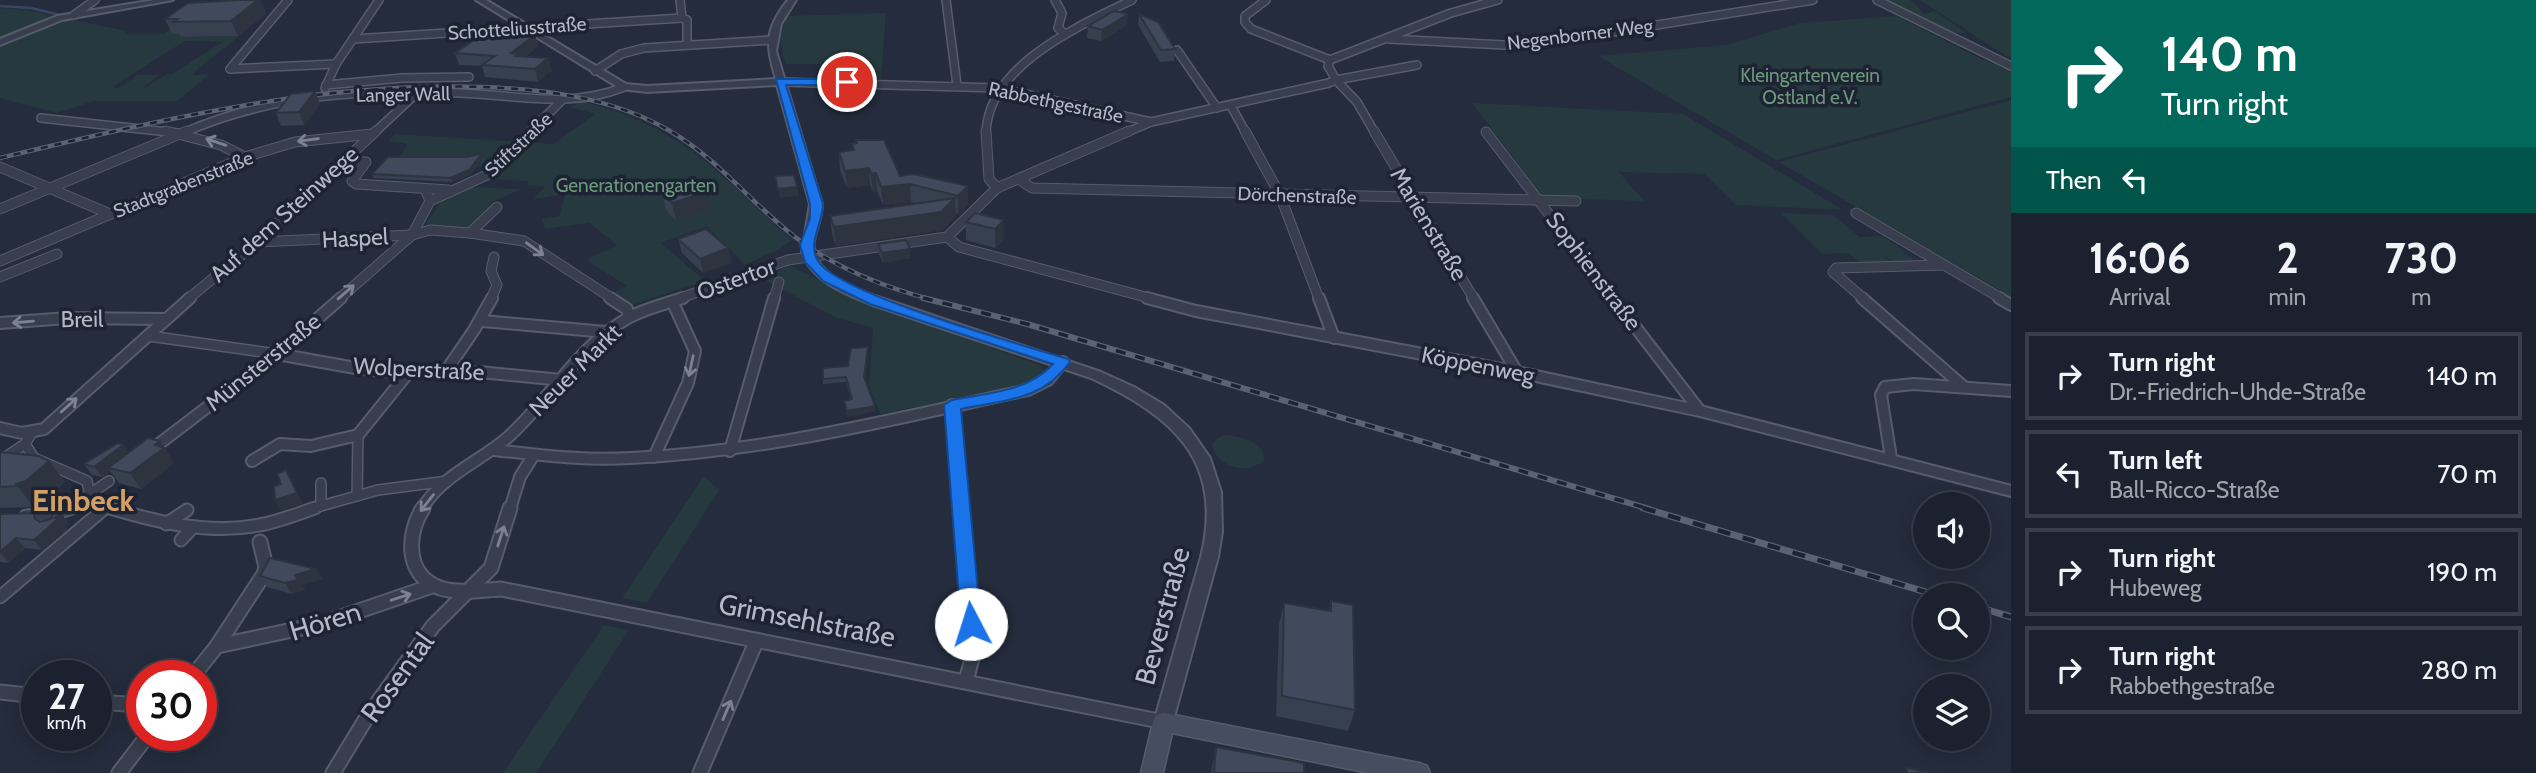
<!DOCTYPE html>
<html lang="en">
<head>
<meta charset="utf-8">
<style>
  body { margin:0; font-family:Cabin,sans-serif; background:#282e3a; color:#f1f3f6; height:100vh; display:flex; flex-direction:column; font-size:26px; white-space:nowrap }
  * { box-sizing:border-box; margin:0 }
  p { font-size:23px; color:#a0a3aa }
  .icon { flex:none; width:38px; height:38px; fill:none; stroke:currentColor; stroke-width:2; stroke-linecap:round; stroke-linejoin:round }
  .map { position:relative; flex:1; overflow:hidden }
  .side { display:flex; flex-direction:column; background:#1b212e; width:525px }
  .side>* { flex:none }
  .guide { background:#00695c; color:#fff; overflow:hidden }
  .controls { position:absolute; left:1913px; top:492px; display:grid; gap:14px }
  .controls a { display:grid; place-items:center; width:77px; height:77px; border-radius:50%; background:#1b212e; box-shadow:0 4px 18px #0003,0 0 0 2px #393e4a; font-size:35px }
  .speed { position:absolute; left:21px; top:660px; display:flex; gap:14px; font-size:35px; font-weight:700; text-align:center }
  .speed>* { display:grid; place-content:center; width:91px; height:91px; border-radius:50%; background:#1b212e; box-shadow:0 4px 18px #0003,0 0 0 2px #393e4a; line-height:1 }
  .speed small { font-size:18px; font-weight:400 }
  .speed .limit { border:10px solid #d22; background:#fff; color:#111 }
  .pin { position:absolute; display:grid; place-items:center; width:60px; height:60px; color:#fff; margin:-30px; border:4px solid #fff; border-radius:50%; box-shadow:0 2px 7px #0007 }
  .me { position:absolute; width:77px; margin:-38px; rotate:355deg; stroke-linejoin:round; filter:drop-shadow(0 0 5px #0008) }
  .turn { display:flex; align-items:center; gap:24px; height:147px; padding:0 35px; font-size:32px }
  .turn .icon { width:91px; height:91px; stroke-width:2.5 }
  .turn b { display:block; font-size:49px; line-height:60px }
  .then { display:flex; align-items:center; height:66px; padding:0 35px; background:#0003; gap:14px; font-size:26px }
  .eta { display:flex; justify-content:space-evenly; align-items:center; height:119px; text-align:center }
  .eta b { font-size:42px; font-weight:800; line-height:49px }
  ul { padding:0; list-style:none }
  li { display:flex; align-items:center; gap:21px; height:88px; margin:0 14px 10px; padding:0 21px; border:4px solid #393e4a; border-radius:0px }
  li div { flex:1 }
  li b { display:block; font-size:26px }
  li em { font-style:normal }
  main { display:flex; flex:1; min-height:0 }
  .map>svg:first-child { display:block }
</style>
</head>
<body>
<main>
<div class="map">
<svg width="2011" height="773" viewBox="0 0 2011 773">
  <rect width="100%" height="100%" fill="#242c3d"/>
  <!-- green -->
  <g fill="#26393e" fill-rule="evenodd">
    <path d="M1884 0H1910L1925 14 1934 11 1967 33H1954L1980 44 1981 49Z"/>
    <path d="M1920 0H2011V59Z"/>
    <path d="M0 8 27 10 60 17 0 40Z"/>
    <path d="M886 13 881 79 848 78 851 64H785L780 39 787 16Z"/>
    <path d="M192 15 182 37 239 36C223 51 208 58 192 75L210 74 177 101H94L56 113 0 98V43L69 19 127 31 124 34H164ZM185 41 222 42 173 74H167L145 88H142L160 75H138L118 88 112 87Z"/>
    <path d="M1897 16 1981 59 2011 71V97L1776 160 1598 56 1727 45 1799 23Z"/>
    <path d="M2011 100V297L1779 162Z"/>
    <path d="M582 101C612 109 640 119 667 135 714 162 752 205 792 240L780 249 745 265 707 226 661 243 705 281 632 305 610 295 627 286 586 260 617 245 589 223 545 229 542 219 559 216 565 194 533 199 545 187 527 185 529 181 489 179 499 169 487 170 478 166 481 162 478 160 395 161 404 151 407 144 389 141 394 134 554 144 595 114 569 107Z"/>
    <path d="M1472 103 1683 114 1843 210 1736 205 1704 174 1619 172 1644 201 1544 198Z"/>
    <path d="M472 187 522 189 492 202 482 214 484 216 467 228 432 226 426 223 442 201Z"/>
    <path d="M1781 213 1833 215 1860 237 1883 236 1918 262 1894 263 1881 253 1891 262 1860 263 1848 253 1822 254Z"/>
    <path d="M788 265 862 300 1042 366 1045 375 1024 385 880 414 869 385 873 328 837 318 766 281Z"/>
    <path d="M1224 435C1239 436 1266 441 1264 460 1247 476 1217 467 1212 445L1218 438Z"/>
    <path d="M704 476 719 490 647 603 622 598Z"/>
    <path d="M604 625 629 630 536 773H503Z"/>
  </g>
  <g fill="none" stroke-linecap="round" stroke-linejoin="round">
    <!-- stream -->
    <path stroke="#384664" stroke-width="2.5" d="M0 6 31 8 56 14"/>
    <!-- pedestrian-far1 casing -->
    <g stroke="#565c6b" stroke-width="12">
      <g id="pedestrian-far1">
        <path d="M149 336 277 354"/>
        <path d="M25 444 34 458 87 481 89 492 86 499"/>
        <path d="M0 461 25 444 31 434"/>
        <path d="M321 483V506"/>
        <path d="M357 496 358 435"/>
        <path d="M85 500 116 509"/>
        <path d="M68 509 109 481"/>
        <path d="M103 509 106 507"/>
        <path d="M310 509 378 490 448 481"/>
      </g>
    </g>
    <!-- pedestrian casing -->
    <g stroke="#565c6b" stroke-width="15">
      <g id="pedestrian">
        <path d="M110 508C157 522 209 535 259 525 278 522 297 514 315 508"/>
        <path d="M26 516 53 514 72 508"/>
        <path d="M166 524 187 510"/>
        <path d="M181 540 193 527"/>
        <path d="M0 597 105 508"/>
      </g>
    </g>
    <!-- minor-far3 casing -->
    <g stroke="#565c6b" stroke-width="10">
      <g id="minor-far3">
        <path d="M288 0 230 69 336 64"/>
        <path d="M680 0 682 18 687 20V45"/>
        <path d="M946 0 957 85"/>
        <path d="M1055 0 1062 13 1058 28 1065 34"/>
        <path d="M1266 0 1245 16V22L1251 29 1330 60"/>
        <path d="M1877 0 2011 66"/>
        <path d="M74 15 95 0"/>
        <path d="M353 39 682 18"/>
        <path d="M1389 39 1504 45 1551 42 1813 0"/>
        <path d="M1177 50 1217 108"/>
        <path d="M595 71 621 54 644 48 772 40"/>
        <path d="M1336 80 1357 102 1375 133"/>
        <path d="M1336 80 1417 65"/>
        <path d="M780 82 999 88 1151 122"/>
        <path d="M326 85 402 78 469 77"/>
        <path d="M325 88 336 64 379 0"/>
        <path d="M1231 106 1246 133"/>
        <path d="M41 118 177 133"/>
        <path d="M183 133C274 93 362 90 460 93 517 95 570 109 624 87"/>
        <path d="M374 133 418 92"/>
        <path d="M529 133 563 99"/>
        <path d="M986 133C988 65 1079 26 1132 0"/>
        <path d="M1125 133 1151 122 1329 83 1336 80 1328 66 1330 60 1451 13 1498 0"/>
      </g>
    </g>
    <!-- minor-far2 casing -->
    <g stroke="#565c6b" stroke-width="11">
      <g id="minor-far2">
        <path d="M166 131 221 145 245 157"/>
        <path d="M986 131 989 179 997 188"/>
        <path d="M1245 131 1280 195 1319 299"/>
        <path d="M1374 131 1474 299"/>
        <path d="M1486 132 1614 299"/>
        <path d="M344 161 366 162 352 181 356 184 449 190"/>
        <path d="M0 167 110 214"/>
        <path d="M1020 180 1032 188 1576 201"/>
        <path d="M997 188 1129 131"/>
        <path d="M425 189 430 201 412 235 430 230 470 233 497 207"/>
        <path d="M430 201 489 174 531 131"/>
        <path d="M0 209 187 131"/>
        <path d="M1856 213 2002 299"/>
        <path d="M470 233 524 241 613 299"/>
        <path d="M947 237 959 247 1153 299"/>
        <path d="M257 242 412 235"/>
        <path d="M0 261 245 157 295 142 372 134"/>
        <path d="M0 277 57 254"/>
        <path d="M188 299 257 242 376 131"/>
        <path d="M339 299 412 235"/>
        <path d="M491 299 497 285 491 271 494 257"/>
        <path d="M678 299 788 260 947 237 997 188"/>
        <path d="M774 299 779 282"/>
        <path d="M1864 299 1833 272 1836 268 1944 265"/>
      </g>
    </g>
    <!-- minor-far1 casing -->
    <g stroke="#565c6b" stroke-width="14">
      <g id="minor-far1">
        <path d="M610 298 627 309 629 317"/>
        <path d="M1147 298 1196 311 1517 372 1700 411 2011 491"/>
        <path d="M1319 298 1334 338"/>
        <path d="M1473 298 1517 372"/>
        <path d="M1613 298 1700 411"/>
        <path d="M1862 298 1964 387"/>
        <path d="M1999 298 2011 305"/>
        <path d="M483 321 606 332"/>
        <path d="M0 323 68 318 164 319"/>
        <path d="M277 354 361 369 408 373 480 372 562 380"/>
        <path d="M446 371 474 330 492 298"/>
        <path d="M952 405 961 509"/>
        <path d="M0 428 22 433 44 429 190 298"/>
        <path d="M151 450 277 354 341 298"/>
        <path d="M494 450C540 455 585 461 631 458 766 452 897 418 1028 390L1048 380 1063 362"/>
        <path d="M730 451 774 298"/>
        <path d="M654 457 688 383 695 351 673 303"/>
        <path d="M1891 458 1881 395 1885 387 1914 384 2011 391"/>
        <path d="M252 461 280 444 311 446 358 435 408 373"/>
        <path d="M422 509C441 476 479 462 507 438 549 401 578 346 628 318 644 309 665 304 683 298"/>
        <path d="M510 509 520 477 533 456"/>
      </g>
    </g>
    <!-- minor casing -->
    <g stroke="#565c6b" stroke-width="17">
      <g id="minor">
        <path d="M423 508C407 534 404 575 440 588 459 594 481 590 501 589L1164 722"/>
        <path d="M961 508 974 651 966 681"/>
        <path d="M217 646 321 624 432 586"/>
        <path d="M193 676 217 646 264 574 266 567 260 542"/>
        <path d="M0 692 37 696"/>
        <path d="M96 702 142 705"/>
        <path d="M119 773 148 735"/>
        <path d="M333 773 367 717 433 626 491 568 510 508"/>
        <path d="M700 773 756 642"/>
      </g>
    </g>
    <!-- tertiary casing -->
    <g stroke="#565c6b" stroke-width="4">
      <g id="tertiary">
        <path d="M154 0H173L62 20 0 45V39L57 16Z"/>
        <path d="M476 0H486L626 84 647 86 776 79C766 45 764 30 788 0H796L781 24 776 51 822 204C822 218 816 228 814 241 809 270 847 285 869 294L1101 372 1134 387 1164 405 1189 428 1210 458 1221 492 1222 532 1218 557 1171 728 1164 730 1157 728 1154 722 1201 557C1225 460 1172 416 1091 378L873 305C846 294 812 282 802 252L810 204 777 85 647 92 621 89Z"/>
      </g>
    </g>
    <!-- secondary casing -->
    <g stroke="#565c6b" stroke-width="3">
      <path id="secondary" d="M1164 713 1419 763 1427 766 1430 773H1369L1172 733 1163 773H1141L1153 722 1156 715Z"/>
    </g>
    <!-- pedestrian-far1 -->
    <use href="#pedestrian-far1" stroke="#383e4d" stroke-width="9"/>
    <!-- pedestrian -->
    <use href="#pedestrian" stroke="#383e4d" stroke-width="11"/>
    <!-- minor-far3 -->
    <use href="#minor-far3" stroke="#383e4d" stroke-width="7"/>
    <!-- minor-far2 -->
    <use href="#minor-far2" stroke="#383e4d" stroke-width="9"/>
    <!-- minor-far1 -->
    <use href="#minor-far1" stroke="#383e4d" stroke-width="10"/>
    <!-- minor -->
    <use href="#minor" stroke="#383e4d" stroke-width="13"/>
    <!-- tertiary -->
    <use href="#tertiary" fill="#383e4d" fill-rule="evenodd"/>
    <!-- secondary -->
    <use href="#secondary" fill="#464d60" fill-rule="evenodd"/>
    <!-- rail-far2 casing -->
    <g stroke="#5a6274" stroke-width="4.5">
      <path id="rail-far2" d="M0 158C159 120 317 82 481 87 545 89 614 98 670 131 718 159 752 204 795 237 835 268 881 286 929 299"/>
    </g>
    <!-- rail-far1 casing -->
    <g stroke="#5a6274" stroke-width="6">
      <path id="rail-far1" d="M923 298 1027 324 1649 509"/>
    </g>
    <!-- rail casing -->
    <g stroke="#5a6274" stroke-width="7">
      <g id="rail">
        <path d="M1643 508 1936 595"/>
        <path d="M1978 607 2011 617"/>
      </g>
    </g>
    <!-- rail-far2 -->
    <use href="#rail-far2" stroke="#1d2332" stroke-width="2.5" stroke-dasharray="7" stroke-linecap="butt"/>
    <!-- rail-far1 -->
    <use href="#rail-far1" stroke="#1d2332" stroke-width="3.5" stroke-dasharray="10" stroke-linecap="butt"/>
    <!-- rail -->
    <use href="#rail" stroke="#1d2332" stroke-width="4.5" stroke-dasharray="13" stroke-linecap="butt"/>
  </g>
  <!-- wall -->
  <g fill="#37404f">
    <path d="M241 0H260L266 14 238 36 181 37 179 34H172L165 19Z"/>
    <path d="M1139 14 1175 49 1174 61 1160 62 1138 25Z"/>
    <path d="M1127 25 1101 41 1087 38 1088 26Z"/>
    <path d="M535 35 538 46 525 57 552 70 538 82 485 77 482 66 459 65 455 53Z"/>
    <path d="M315 91 320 104 304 125 281 126 276 113Z"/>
    <path d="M856 140 900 176 968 186V204L958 214 956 213V216L942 230 836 246 832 234 830 216 918 204 911 202 883 205 877 191 873 192 870 185 847 188 840 170 839 152 853 150 852 144H856Z"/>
    <path d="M484 157 471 174 452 182 373 178 372 174Z"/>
    <path d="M662 192 711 210 676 221 666 210Z"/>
    <path d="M1004 220V239L995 248 966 240V222Z"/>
    <path d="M678 239 728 248 731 263 703 273 682 253Z"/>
    <path d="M878 244 910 249V258L883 263 879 254Z"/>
    <path d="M868 347V352L865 379 875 406V411L847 417 844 401 851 399 846 382 823 384V379L848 366Z"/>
    <path d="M160 441 174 463 141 489 119 483 110 471 102 477 92 475 84 464 123 445 128 453Z"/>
    <path d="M0 452 49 461 65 482 42 502 32 505 34 507 0 508Z"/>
    <path d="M34 513 40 521 51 519 61 513 69 524 65 526 67 529 42 550 25 548 9 563 0 562V514Z"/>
    <path d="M260 576 323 579 302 585 305 590 292 594 267 587Z"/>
    <path d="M1331 601 1355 710 1348 731 1276 716 1279 624 1284 603 1329 610Z"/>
    <path d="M1216 747 1304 773H1211Z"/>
  </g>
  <!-- shaded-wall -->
  <g fill="#2d3440">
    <path d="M258 0H260L266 14 238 36 231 21Z"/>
    <path d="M1128 14 1127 25 1101 41 1102 30Z"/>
    <path d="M535 35 538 46 522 59 511 53Z"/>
    <path d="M548 58 552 70 538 82 535 69Z"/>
    <path d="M315 91 320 104 304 125 299 112Z"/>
    <path d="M482 153 484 157 471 174 452 182 450 178Z"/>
    <path d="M869 168 870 185 847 188 845 171Z"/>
    <path d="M876 173 877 191 873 192 871 174Z"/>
    <path d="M910 184 911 202 883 205 881 187Z"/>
    <path d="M968 186V204L958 214V196Z"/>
    <path d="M797 187 799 196 780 198 778 189Z"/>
    <path d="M707 192 711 210 676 221 672 203Z"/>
    <path d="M955 198 956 216 942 230 836 246 834 227Z"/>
    <path d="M1004 220V239L995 248V229Z"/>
    <path d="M728 248 731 263 703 273 700 259Z"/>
    <path d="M910 249V258L883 263 882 253Z"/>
    <path d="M875 406V411L847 417V411Z"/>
    <path d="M160 441 174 463 141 489 130 473Z"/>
    <path d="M123 445 130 455 108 468 110 471 102 477 94 467Z"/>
    <path d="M49 461 65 482 42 502 32 505 16 484Z"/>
    <path d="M286 470 303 503 281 511 275 500Z"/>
    <path d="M61 513 69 524 65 526 67 529 42 550 34 540Z"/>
    <path d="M16 538 25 548 9 563 0 552Z"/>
    <path d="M316 569 323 579 302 585 305 590 292 594 285 583 295 575Z"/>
  </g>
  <!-- building -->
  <g fill="#404a5c" stroke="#2d3440" stroke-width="2">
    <path d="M241 0H258L231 21 173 22 178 19H165L188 3Z"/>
    <path d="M1114 11 1128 14 1102 30 1088 26Z"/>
    <path d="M1139 14 1158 22 1175 49 1161 50Z"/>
    <path d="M481 35H535L511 53 520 54 516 56 548 58 535 69 482 65 495 56 455 53Z"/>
    <path d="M315 91 299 112 276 113 291 94Z"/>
    <path d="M856 140H884L900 176 914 174 968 186 958 196 910 184 881 187 876 173 871 174 869 168 845 171 839 152 854 150 852 144 857 143Z"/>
    <path d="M482 153 469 170 450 178 372 174 388 157H468Z"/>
    <path d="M794 175 797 187 778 189 775 176Z"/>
    <path d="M697 182 707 192 672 203 662 192Z"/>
    <path d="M955 198 941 212 834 227 830 216Z"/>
    <path d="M975 213 1004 220 995 229 966 222Z"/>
    <path d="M706 229 728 248 700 259 678 239Z"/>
    <path d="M906 240 910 249 882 253 878 244Z"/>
    <path d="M868 347 864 377 875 406 847 411 844 401 852 399 846 377 823 379V368L848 366 851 348Z"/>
    <path d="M148 438 160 441 155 445 164 448 130 473 108 468Z"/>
    <path d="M118 443 123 445 94 467 84 464Z"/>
    <path d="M0 452 39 456 49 461 26 481 16 484 18 486 0 487Z"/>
    <path d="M286 470 297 493 275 500 274 486 281 484 277 474Z"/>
    <path d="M54 512 61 513 55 518H59L34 540 16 538 0 552V514L34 513 35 519 40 522 51 519Z"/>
    <path d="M270 558 316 569 295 575 298 580 285 583 260 576Z"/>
    <path d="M1331 601 1353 605 1355 710 1282 696 1284 603 1331 611Z"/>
    <path d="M1216 747 1304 763V773H1214Z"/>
    <path d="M1906 768 1930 773H1908Z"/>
  </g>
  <!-- one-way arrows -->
  <defs><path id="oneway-shaft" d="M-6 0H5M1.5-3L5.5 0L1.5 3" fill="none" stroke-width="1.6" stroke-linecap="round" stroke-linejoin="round" transform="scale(1.75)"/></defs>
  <g stroke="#7c8291">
    <use href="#oneway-shaft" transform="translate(308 140) rotate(172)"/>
    <use href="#oneway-shaft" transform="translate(216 142) rotate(-161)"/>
    <use href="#oneway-shaft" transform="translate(535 249) rotate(36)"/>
    <use href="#oneway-shaft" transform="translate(346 292) rotate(-41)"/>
    <use href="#oneway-shaft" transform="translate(23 322) rotate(175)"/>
    <use href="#oneway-shaft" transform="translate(691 366) rotate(102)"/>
    <use href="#oneway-shaft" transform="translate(69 405) rotate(-42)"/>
    <use href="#oneway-shaft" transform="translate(427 503) rotate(128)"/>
    <use href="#oneway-shaft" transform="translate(501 536) rotate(-72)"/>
    <use href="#oneway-shaft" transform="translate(401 597) rotate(-18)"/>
    <use href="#oneway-shaft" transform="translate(727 710) rotate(-67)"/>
  </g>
  <!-- route -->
  <path fill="#1a73e8" stroke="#114b97" stroke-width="2" d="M776 79H847L852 82 847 85H786L823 204C823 223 807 243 818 261 838 294 1023 345 1068 359L1070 362C1042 401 1004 400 961 409L981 624 978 629 971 632 964 629 961 624 944 405 952 400C987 393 1028 392 1053 364L870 304 823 281 805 262 800 245 810 218V204Z"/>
  <g text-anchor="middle" stroke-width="7" stroke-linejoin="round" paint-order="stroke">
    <!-- far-street labels -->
    <g font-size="19" fill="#b4b9c8" stroke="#1d2332">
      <text transform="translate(517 28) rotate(-4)" y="7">Schotteliusstraße</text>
      <text transform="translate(1580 34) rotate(-7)" y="7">Negenborner Weg</text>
      <text transform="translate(403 94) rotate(-1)" y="7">Langer Wall</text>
      <text transform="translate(1056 102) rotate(12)" y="7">Rabbethgestraße</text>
      <text transform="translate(518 144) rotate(-43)" y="7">Stiftstraße</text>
      <text transform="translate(183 184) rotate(-22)" y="7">Stadtgrabenstraße</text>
      <text transform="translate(1297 195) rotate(2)" y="7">Dörchenstraße</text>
    </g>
    <!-- far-park labels -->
    <g font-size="19" fill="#6b997a" stroke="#1d2332">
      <text x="1810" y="82">Kleingartenverein<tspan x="1810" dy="22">Ostland e.V.</tspan></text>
      <text x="636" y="192">Generationengarten</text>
    </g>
    <!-- street labels -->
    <g font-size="23" fill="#b4b9c8" stroke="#1d2332">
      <text transform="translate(284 214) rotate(-42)" y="8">Auf dem Steinwege</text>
      <text transform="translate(1429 224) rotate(59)" y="8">Marienstraße</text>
      <text transform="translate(355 238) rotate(-3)" y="8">Haspel</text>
      <text transform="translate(1594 271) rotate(53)" y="8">Sophienstraße</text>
      <text transform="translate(736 279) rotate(-20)" y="8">Ostertor</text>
      <text transform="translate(82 319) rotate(-1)" y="8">Breil</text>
      <text transform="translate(263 362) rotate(-39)" y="8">Münsterstraße</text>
      <text transform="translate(1478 365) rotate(11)" y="8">Köppenweg</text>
      <text transform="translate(419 369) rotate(3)" y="8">Wolperstraße</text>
      <text transform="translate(575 370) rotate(-45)" y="8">Neuer Markt</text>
    </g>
    <!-- near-street labels -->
    <g font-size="28" fill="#b4b9c8" stroke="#1d2332">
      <text transform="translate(1162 616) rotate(-75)" y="10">Beverstraße</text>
      <text transform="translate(807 620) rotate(11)" y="10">Grimsehlstraße</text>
      <text transform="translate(325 621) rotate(-17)" y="10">Hören</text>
      <text transform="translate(397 677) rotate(-54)" y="10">Rosental</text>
    </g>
    <!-- district labels -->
    <g font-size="30" font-weight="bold" fill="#d49f63" stroke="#1d2332">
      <text x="83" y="511">Einbeck</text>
    </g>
  </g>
</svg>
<div class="controls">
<a><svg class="icon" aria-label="sound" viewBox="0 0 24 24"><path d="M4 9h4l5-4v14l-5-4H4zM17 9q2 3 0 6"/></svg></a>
<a><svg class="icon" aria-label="search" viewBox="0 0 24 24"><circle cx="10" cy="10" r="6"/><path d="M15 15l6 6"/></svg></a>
<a><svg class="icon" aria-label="layers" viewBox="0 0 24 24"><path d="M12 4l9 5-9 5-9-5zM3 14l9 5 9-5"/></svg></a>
</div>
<div class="speed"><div>27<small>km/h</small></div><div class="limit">30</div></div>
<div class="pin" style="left:847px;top:82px;background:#d93025"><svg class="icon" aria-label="arrive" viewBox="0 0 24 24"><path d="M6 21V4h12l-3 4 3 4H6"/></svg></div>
<svg class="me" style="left:971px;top:624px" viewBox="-20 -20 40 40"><circle r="19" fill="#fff"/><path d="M0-13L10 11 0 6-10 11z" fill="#1a73e8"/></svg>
</div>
<section class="side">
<div class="guide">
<div class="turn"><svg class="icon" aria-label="right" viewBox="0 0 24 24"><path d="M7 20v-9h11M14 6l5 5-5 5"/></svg><div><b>140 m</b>Turn right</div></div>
<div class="then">Then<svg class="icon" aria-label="left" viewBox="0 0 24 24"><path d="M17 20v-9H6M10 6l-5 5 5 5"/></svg></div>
</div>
<div class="eta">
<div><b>16:06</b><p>Arrival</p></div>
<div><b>2</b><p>min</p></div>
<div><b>730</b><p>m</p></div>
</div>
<ul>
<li><svg class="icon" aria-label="right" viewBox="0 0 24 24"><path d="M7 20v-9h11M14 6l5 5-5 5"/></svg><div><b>Turn right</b><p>Dr.-Friedrich-Uhde-Straße</p></div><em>140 m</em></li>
<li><svg class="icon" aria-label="left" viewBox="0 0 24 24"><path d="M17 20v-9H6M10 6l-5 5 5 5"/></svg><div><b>Turn left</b><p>Ball-Ricco-Straße</p></div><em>70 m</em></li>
<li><svg class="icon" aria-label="right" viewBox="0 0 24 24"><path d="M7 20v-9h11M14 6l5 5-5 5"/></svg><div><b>Turn right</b><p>Hubeweg</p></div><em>190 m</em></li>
<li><svg class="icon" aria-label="right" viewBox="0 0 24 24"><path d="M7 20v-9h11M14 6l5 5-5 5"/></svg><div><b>Turn right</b><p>Rabbethgestraße</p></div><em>280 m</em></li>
</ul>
</section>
</main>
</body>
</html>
